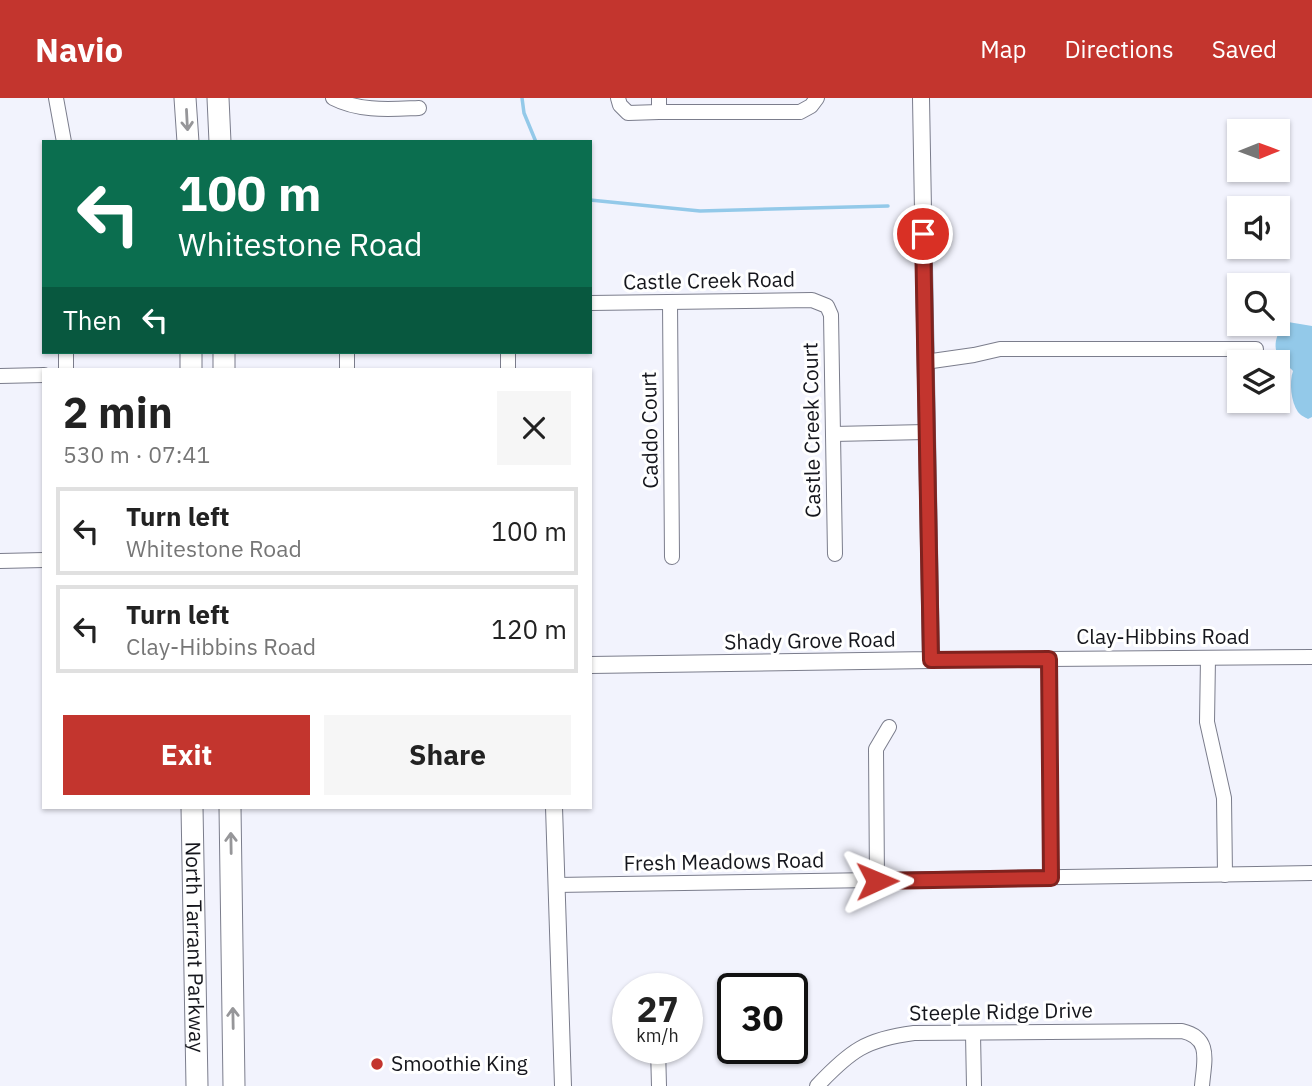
<!DOCTYPE html>
<html lang="en">
<head>
<meta charset="utf-8">
<style>
  body { margin:0; font-family:"IBM Plex Sans",sans-serif; background:#f6f6f6; color:#222; height:100vh; display:flex; flex-direction:column; font-size:26px; white-space:nowrap }
  * { box-sizing:border-box; margin:0 }
  p { font-size:23px; color:#767676 }
  .icon { flex:none; width:38px; height:38px; fill:none; stroke:currentColor; stroke-width:2; stroke-linecap:round; stroke-linejoin:round }
  .map { position:relative; flex:1; overflow:hidden }
  .side { position:absolute; left:42px; top:270px; width:550px; height:441px; display:flex; flex-direction:column; background:#fff; border-radius:0px; box-shadow:0 2px 5px #0004 }
  .side>* { flex:none }
  .guide { position:absolute; left:42px; top:42px; width:550px; height:214px; border-radius:0px; box-shadow:0 2px 5px #0004; background:#0b6e4f; color:#fff; overflow:hidden }
  .needle { width:46px; rotate:89deg }
  .controls { position:absolute; left:1227px; top:21px; display:grid; gap:14px }
  .controls a { display:grid; place-items:center; width:63px; height:63px; border-radius:0px; background:#fff; box-shadow:0 2px 5px #0004; font-size:35px }
  .speed { position:absolute; left:612px; top:875px; display:flex; gap:14px; font-size:35px; font-weight:700; text-align:center }
  .speed>* { display:grid; place-content:center; width:91px; height:91px; border-radius:50%; background:#fff; box-shadow:0 2px 5px #0004; line-height:1 }
  .speed small { font-size:18px; font-weight:400 }
  .speed .limit { border:4px solid #111; border-radius:10px; background:#fff; color:#111 }
  .pin { position:absolute; display:grid; place-items:center; width:60px; height:60px; color:#fff; margin:-30px; border:4px solid #fff; border-radius:50%; box-shadow:0 2px 7px #0007 }
  .me { position:absolute; width:77px; margin:-38px; rotate:89deg; stroke-linejoin:round; filter:drop-shadow(0 0 5px #0008) }
  .turn { display:flex; align-items:center; gap:24px; height:147px; padding:0 21px; font-size:32px }
  .turn .icon { width:91px; height:91px; stroke-width:2.5 }
  .turn b { display:block; font-size:49px; line-height:60px }
  .then { display:flex; align-items:center; height:66px; padding:0 21px; background:#0003; gap:14px; font-size:26px }
  .round { display:grid; place-items:center; flex:none; width:74px; height:74px; border-radius:0px; background:#f6f6f6 }
  .summary { display:flex; align-items:center; justify-content:space-between; height:119px; padding:0 21px }
  h1 { font-size:42px; font-weight:800; line-height:52px }
  .primary-button { display:flex; gap:14px; margin-top:auto; padding:14px 21px }
  .primary-button a { flex:1; height:80px; border-radius:0px; background:#c3352e; color:#fff; font-size:28px; font-weight:800; line-height:80px; text-align:center }
  .primary-button a+a { background:#f6f6f6; color:#222 }
  ul { padding:0; list-style:none }
  li { display:flex; align-items:center; gap:21px; height:88px; margin:0 14px 10px; padding:0 7px; border:4px solid #e0e0e0; border-radius:0px }
  li div { flex:1 }
  li b { display:block; font-size:26px }
  li em { font-style:normal }
  header { display:flex; align-items:center; gap:42px; box-sizing:border-box; height:98px; padding:0 35px; background:#c3352e; color:#fff }
  header strong { font-size:33px }
  nav { display:flex; gap:38px; margin-inline-start:auto; font-size:24px }
  .map>svg:first-child { display:block }
</style>
</head>
<body>
<header>
<strong>Navio</strong>
<nav><a>Map</a><a>Directions</a><a>Saved</a></nav>
</header>
<div class="map">
<svg width="1312" height="988" viewBox="0 0 1312 988">
  <rect width="100%" height="100%" fill="#f2f3fd"/>
  <!-- water -->
  <path fill="#93c9e9" d="M1288 224 1312 228V319L1308 321C1305 319 1301 318 1298 314 1291 304 1289 284 1293 273 1289 268 1282 266 1280 261 1271 248 1277 232 1288 224Z"/>
  <g fill="none" stroke-linecap="round" stroke-linejoin="round">
    <!-- stream -->
    <g stroke="#93c9e9" stroke-width="3.5">
      <path d="M522 0 524 15 536 44"/>
      <path d="M590 102 700 113 888 108"/>
    </g>
    <!-- minor casing -->
    <g stroke="#7b7d8c" stroke-width="16">
      <g id="minor">
        <path d="M56 0 64 44"/>
        <path d="M333 0C360 14 391 11 419 10"/>
        <path d="M618 0 620 7 628 15 659 14"/>
        <path d="M659 0V14H800L811 8 817 0"/>
        <path d="M590 205 812 202 827 208 831 217 835 456"/>
        <path d="M670 205 672 459"/>
        <path d="M66 254V271"/>
        <path d="M347 254V271"/>
        <path d="M508 254V271"/>
        <path d="M925 264 974 257 1000 251H1256"/>
        <path d="M0 278 44 277"/>
        <path d="M833 336 926 334"/>
        <path d="M0 463 44 462"/>
        <path d="M1208 560 1207 624 1224 700 1225 777"/>
        <path d="M1049 561 1051 780"/>
        <path d="M931 562 1312 559"/>
        <path d="M877 783 876 651 889 629"/>
        <path d="M556 787 1312 775"/>
        <path d="M973 936 974 988"/>
        <path d="M658 950 659 988"/>
        <path d="M817 988C850 953 866 941 914 935L1182 933C1212 940 1204 963 1202 988"/>
      </g>
    </g>
    <!-- tertiary casing -->
    <g stroke="#7b7d8c" stroke-width="18">
      <g id="tertiary">
        <path d="M590 567 931 562 921 0"/>
        <path d="M554 709 563 988"/>
      </g>
    </g>
    <!-- primary casing -->
    <g stroke="#7b7d8c" stroke-width="23">
      <g id="primary">
        <path d="M185 0 188 44"/>
        <path d="M218 0 220 44"/>
        <path d="M191 254V271"/>
        <path d="M224 254V271"/>
        <path id="s1" d="M192 709 197 988"/>
        <path d="M230 709 234 988"/>
      </g>
    </g>
    <!-- minor -->
    <use href="#minor" stroke="#fff" stroke-width="14"/>
    <!-- tertiary -->
    <use href="#tertiary" stroke="#fff" stroke-width="16"/>
    <!-- primary -->
    <use href="#primary" stroke="#fff" stroke-width="21"/>
  </g>
  <!-- one-way arrows -->
  <defs><path id="oneway-shaft" d="M-6 0H5M1.5-3L5.5 0L1.5 3" fill="none" stroke-width="1.6" stroke-linecap="round" stroke-linejoin="round" transform="scale(1.75)"/></defs>
  <g stroke="#969699">
    <use href="#oneway-shaft" transform="translate(187 22) rotate(87)"/>
    <use href="#oneway-shaft" transform="translate(231 745) rotate(-91)"/>
    <use href="#oneway-shaft" transform="translate(233 920) rotate(-91)"/>
  </g>
  <g fill="none" stroke-linecap="round" stroke-linejoin="round">
    <!-- route casing -->
    <g stroke="#7f221e" stroke-width="18">
      <path id="route" d="M877 783 1051 780 1049 561 931 562 923 136"/>
    </g>
    <!-- route -->
    <use href="#route" stroke="#c3352e" stroke-width="12"/>
  </g>
  <!-- markers -->
  <circle fill="#c3352e" stroke="#fff" stroke-width="2.5" cx="377" cy="966" r="7"/>
  <g text-anchor="middle" stroke-width="6" stroke-linejoin="round" paint-order="stroke">
    <!-- street labels -->
    <g font-size="21" fill="#15161c" stroke="#fff">
      <text transform="translate(709 183) rotate(-1)" y="7">Castle Creek Road</text>
      <text transform="translate(650 332) rotate(-91)" y="7">Caddo Court</text>
      <text transform="translate(812 332) rotate(-91)" y="7">Castle Creek Court</text>
      <text x="1163" y="546">Clay-Hibbins Road</text>
      <text transform="translate(810 543) rotate(-1)" y="7">Shady Grove Road</text>
      <text transform="translate(724 764) rotate(-1)" y="7">Fresh Meadows Road</text>
      <text dy="7" stroke="none"><textPath href="#s1" startOffset="140">North Tarrant Parkway</textPath></text>
      <text transform="translate(1001 914) rotate(-1)" y="7">Steeple Ridge Drive</text>
    </g>
    <!-- poi labels -->
    <g font-size="21" fill="#15161c" stroke="#fff" text-anchor="start">
      <text x="391" y="973">Smoothie King</text>
    </g>
  </g>
</svg>
<div class="controls">
<a><svg class="needle" viewBox="-14 -14 28 28"><path d="M0-13l5 13h-10z" fill="#e53935"/><path d="M0 13l5-13h-10z" fill="#767676"/></svg></a>
<a><svg class="icon" aria-label="sound" viewBox="0 0 24 24"><path d="M4 9h4l5-4v14l-5-4H4zM17 9q2 3 0 6"/></svg></a>
<a><svg class="icon" aria-label="search" viewBox="0 0 24 24"><circle cx="10" cy="10" r="6"/><path d="M15 15l6 6"/></svg></a>
<a><svg class="icon" aria-label="layers" viewBox="0 0 24 24"><path d="M12 4l9 5-9 5-9-5zM3 14l9 5 9-5"/></svg></a>
</div>
<div class="speed"><div>27<small>km/h</small></div><div class="limit">30</div></div>
<div class="pin" style="left:923px;top:136px;background:#d93025"><svg class="icon" aria-label="arrive" viewBox="0 0 24 24"><path d="M6 21V4h12l-3 4 3 4H6"/></svg></div>
<svg class="me" style="left:877px;top:783px" viewBox="-20 -20 40 40"><path d="M0-17L14 15 0 8-14 15z" fill="#c3352e" stroke="#fff" stroke-width="4"/></svg>
<div class="guide">
<div class="turn"><svg class="icon" aria-label="left" viewBox="0 0 24 24"><path d="M17 20v-9H6M10 6l-5 5 5 5"/></svg><div><b>100 m</b>Whitestone Road</div></div>
<div class="then">Then<svg class="icon" aria-label="left" viewBox="0 0 24 24"><path d="M17 20v-9H6M10 6l-5 5 5 5"/></svg></div>
</div>
<section class="side">
<div class="summary"><div><h1>2 min</h1><p>530 m · 07:41</p></div><a class="round"><svg class="icon" aria-label="close" viewBox="0 0 24 24"><path d="M6 6l12 12M18 6L6 18"/></svg></a></div>
<ul>
<li><svg class="icon" aria-label="left" viewBox="0 0 24 24"><path d="M17 20v-9H6M10 6l-5 5 5 5"/></svg><div><b>Turn left</b><p>Whitestone Road</p></div><em>100 m</em></li>
<li><svg class="icon" aria-label="left" viewBox="0 0 24 24"><path d="M17 20v-9H6M10 6l-5 5 5 5"/></svg><div><b>Turn left</b><p>Clay-Hibbins Road</p></div><em>120 m</em></li>
</ul>
<div class="primary-button"><a>Exit</a><a>Share</a></div>
</section>
</div>
</body>
</html>
